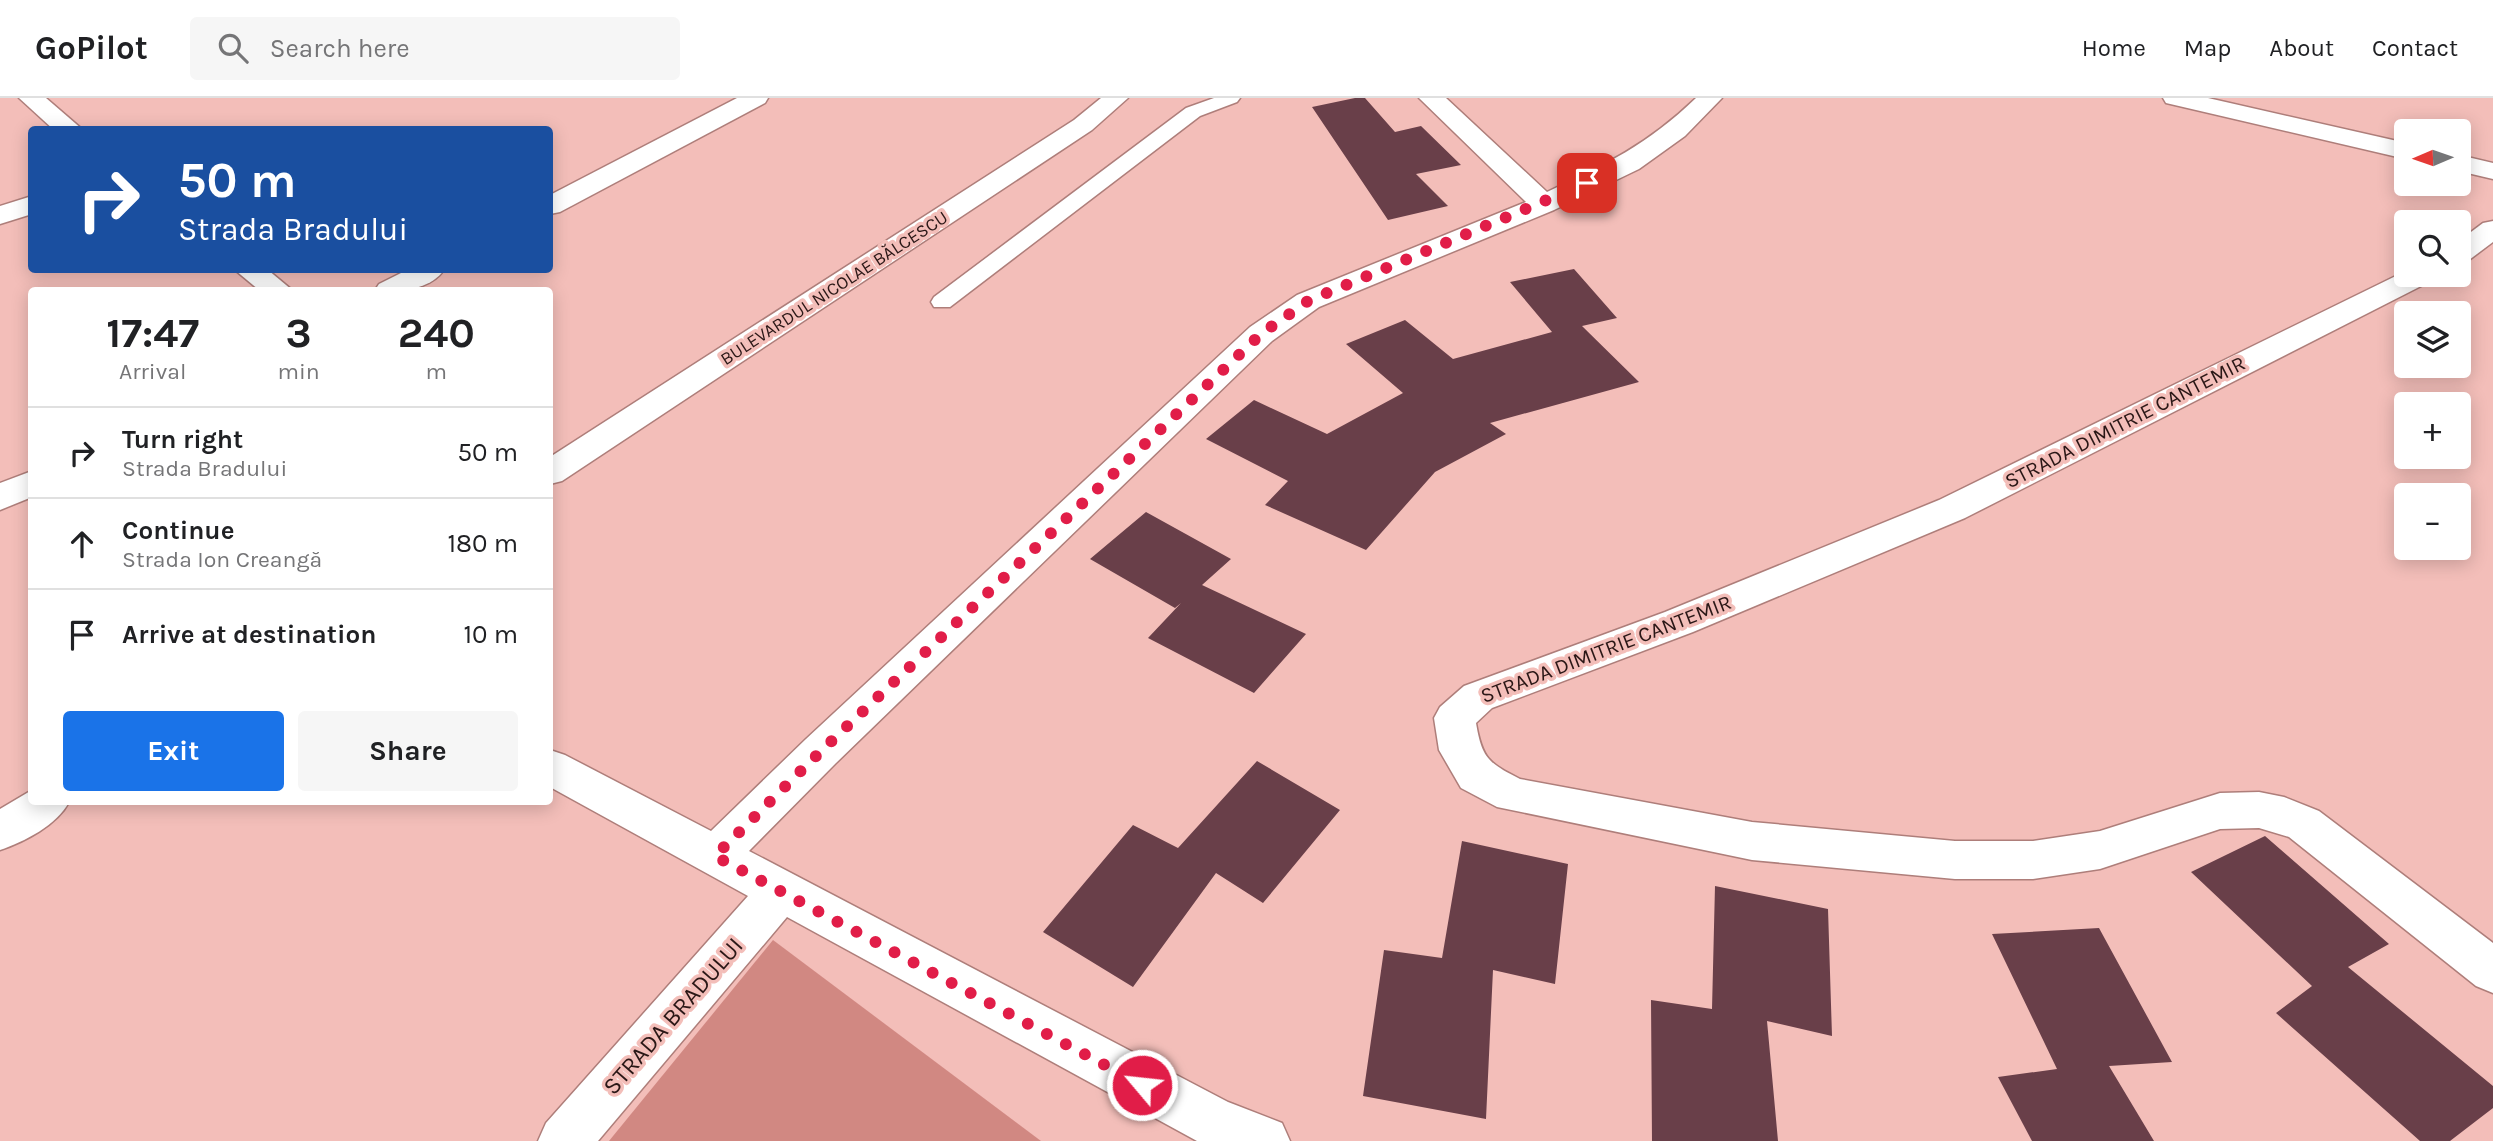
<!DOCTYPE html>
<html lang="en">
<head>
<meta charset="utf-8">
<style>
  body { margin:0; font-family:Karla,sans-serif; background:#f6f6f6; color:#202124; height:100vh; display:flex; flex-direction:column; font-size:26px; white-space:nowrap }
  * { box-sizing:border-box; margin:0 }
  p { font-size:23px; color:#757577 }
  .icon { flex:none; width:38px; height:38px; fill:none; stroke:currentColor; stroke-width:2; stroke-linecap:round; stroke-linejoin:round }
  .map { position:relative; flex:1; overflow:hidden }
  .sheet { position:absolute; left:28px; top:189px; width:525px; height:518px; display:flex; flex-direction:column; background:#fff; border-radius:7px; box-shadow:0 4px 18px #0003 }
  .sheet>* { flex:none }
  .guide { position:absolute; left:28px; top:28px; width:525px; height:147px; border-radius:7px; box-shadow:0 4px 18px #0003; background:#1a4fa0; color:#fff; overflow:hidden }
  .needle { width:46px; rotate:268deg }
  .buttons { position:absolute; left:2394px; top:21px; display:grid; gap:14px }
  .buttons a { display:grid; place-items:center; width:77px; height:77px; border-radius:7px; background:#fff; box-shadow:0 4px 18px #0003; font-size:35px }
  .pin { position:absolute; display:grid; place-items:center; width:60px; height:60px; color:#fff; margin:-30px; border-radius:14px; box-shadow:0 4px 10px #0006 }
  .me { position:absolute; width:77px; margin:-38px; rotate:298deg; stroke-linejoin:round; filter:drop-shadow(0 0 5px #0008) }
  .turn { display:flex; align-items:center; gap:24px; height:147px; padding:0 35px; font-size:32px }
  .turn .icon { width:91px; height:91px; stroke-width:2.5 }
  .turn b { display:block; font-size:49px; line-height:60px }
  .eta { display:flex; justify-content:space-evenly; align-items:center; height:119px; text-align:center }
  .eta b { font-size:42px; font-weight:700; line-height:49px }
  .primary-button { display:flex; gap:14px; margin-top:auto; padding:14px 35px }
  .primary-button a { flex:1; height:80px; border-radius:7px; background:#1a73e8; color:#fff; font-size:28px; font-weight:700; line-height:80px; text-align:center }
  .primary-button a+a { background:#f6f6f6; color:#202124 }
  ul { padding:0; list-style:none }
  li { display:flex; align-items:center; gap:21px; height:91px; padding:0 35px; border-top:2px solid #e0e0e0 }
  li div { flex:1 }
  li b { display:block; font-size:26px }
  li em { font-style:normal }
  header { display:flex; align-items:center; gap:42px; box-sizing:border-box; height:98px; padding:0 35px; background:#fff; border-bottom:2px solid #e0e0e0 }
  header strong { font-size:33px }
  nav { display:flex; gap:38px; margin-inline-start:auto; font-size:24px }
  .search { width:490px; height:63px; background:#f6f6f6; display:flex; align-items:center; gap:18px; box-sizing:border-box; padding:0 24px; border-radius:7px; color:#757577; font-size:26px }
  .map>svg:first-child { display:block }
</style>
</head>
<body>
<header>
<strong>GoPilot</strong>
<div class="search"><svg class="icon" aria-label="search" viewBox="0 0 24 24"><circle cx="10" cy="10" r="6"/><path d="M15 15l6 6"/></svg>Search here</div>
<nav><a>Home</a><a>Map</a><a>About</a><a>Contact</a></nav>
</header>
<div class="map">
<svg width="2493" height="1043" viewBox="0 0 2493 1043">
  <rect width="100%" height="100%" fill="#f3beb9"/>
  <!-- green -->
  <path fill="#d18882" d="M773 842 1041 1043H609Z"/>
  <!-- building -->
  <g fill="#693f49">
    <path d="M1355 0H1365L1395 34 1421 28 1461 67 1416 76 1448 108 1388 122 1312 9Z"/>
    <path d="M1574 171 1617 220 1582 228 1639 284 1490 325 1506 336 1435 374 1366 452 1265 407 1288 383 1206 341 1254 302 1327 336 1403 295 1346 246 1405 222 1453 261 1552 234 1510 184Z"/>
    <path d="M1146 414 1231 461 1202 487 1306 536 1254 595 1148 540 1181 505 1175 510 1090 461Z"/>
    <path d="M1257 663 1340 712 1263 805 1216 775 1133 889 1043 834 1133 727 1178 750Z"/>
    <path d="M2265 738 2389 846 2348 869 2493 988V1010L2450 1043H2420L2276 915 2312 888 2191 774Z"/>
    <path d="M1462 743 1568 766 1555 886 1493 872 1486 1021 1363 998 1384 852 1442 860Z"/>
    <path d="M1715 788 1828 811 1832 938 1767 923 1778 1043H1652L1651 902 1712 911Z"/>
    <path d="M2099 830 2172 964 2109 968 2154 1043H2032L1998 979 2057 971 1992 836Z"/>
  </g>
  <g fill="none" stroke-linecap="round" stroke-linejoin="round">
    <!-- service casing -->
    <g stroke="#ae7e7a" stroke-width="3">
      <path id="service" d="M1214 0H1240L1237 4 1200 18 950 209H934L931 204 934 199 1186 10Z"/>
    </g>
    <!-- minor casing -->
    <g stroke="#ae7e7a" stroke-width="3">
      <g id="minor">
        <path d="M19 0H46L83 32H54Z"/>
        <path d="M737 0H768L765 5 560 114 550 116V97Z"/>
        <path d="M1419 0H1446L1547 94C1607 66 1647 47 1696 0H1722L1685 38 1639 71 1554 112 1319 209 1272 243 836 665 749 753 1228 1004 1282 1025 1290 1043H1197L787 819 598 1043H538L546 1025 748 798 550 689V652L565 657 711 733 806 641 1250 229 1297 197 1526 104Z"/>
        <path d="M2163 0H2208L2406 45V61L2166 5Z"/>
        <path d="M2459 57 2493 65V81L2459 73Z"/>
        <path d="M32 98V116L0 126V108Z"/>
        <path d="M2493 123V144L2469 162 2459 165V143L2483 125Z"/>
        <path d="M235 172H268L292 192H259Z"/>
        <path d="M407 172H444C429 193 398 194 375 192L379 186Z"/>
        <path d="M2406 173V177H2436L2431 183 1965 420 1693 534 1492 610 1476 625C1482 661 1489 665 1520 681L1752 724 1955 743H2033L2100 733 2220 695 2259 694 2284 699 2319 713 2493 845V895L2476 888 2289 739 2259 730 2220 731 2100 771 2033 781H1955L1752 762 1497 709 1461 690 1439 652 1434 620 1440 609 1464 588 1665 514 1939 402Z"/>
        <path d="M32 373V399L0 412V385Z"/>
      </g>
    </g>
    <!-- tertiary casing -->
    <g stroke="#ae7e7a" stroke-width="3">
      <g id="tertiary">
        <path d="M1101 0H1128L1092 32 562 383 550 386V359L1074 22Z"/>
        <path d="M32 692V704H69C57 727 24 744 0 752V711Z"/>
      </g>
    </g>
    <!-- service -->
    <use href="#service" fill="#fff" fill-rule="evenodd"/>
    <!-- minor -->
    <use href="#minor" fill="#fff" fill-rule="evenodd"/>
    <!-- tertiary -->
    <use href="#tertiary" fill="#fff" fill-rule="evenodd"/>
  </g>
  <g fill="none" stroke-linecap="round" stroke-linejoin="round">
    <!-- route -->
    <path stroke="#e11d48" stroke-width="12" stroke-dasharray="0 21.6" d="M1142 987 715 758 821 653 1261 236 1308 203 1587 85"/>
  </g>
  <g text-anchor="middle" stroke-width="7" stroke-linejoin="round" paint-order="stroke">
    <!-- far-street labels -->
    <g font-size="18" fill="#2a1716" stroke="#f3beb9">
      <text transform="translate(834 190) rotate(-33)" y="6">BULEVARDUL NICOLAE BĂLCESCU</text>
    </g>
    <!-- street labels -->
    <g font-size="21" fill="#2a1716" stroke="#f3beb9">
      <text transform="translate(2125 324) rotate(-27)" y="7">STRADA DIMITRIE CANTEMIR</text>
      <text transform="translate(1606 551) rotate(-21)" y="7">STRADA DIMITRIE CANTEMIR</text>
    </g>
    <!-- near-street labels -->
    <g font-size="24" fill="#2a1716" stroke="#f3beb9">
      <text transform="translate(673 918) rotate(-49)" y="8">STRADA BRADULUI</text>
    </g>
  </g>
</svg>
<div class="buttons">
<a><svg class="needle" viewBox="-14 -14 28 28"><path d="M0-13l5 13h-10z" fill="#e53935"/><path d="M0 13l5-13h-10z" fill="#757577"/></svg></a>
<a><svg class="icon" aria-label="search" viewBox="0 0 24 24"><circle cx="10" cy="10" r="6"/><path d="M15 15l6 6"/></svg></a>
<a><svg class="icon" aria-label="layers" viewBox="0 0 24 24"><path d="M12 4l9 5-9 5-9-5zM3 14l9 5 9-5"/></svg></a>
<a>+</a>
<a>−</a>
</div>
<div class="pin" style="left:1587px;top:85px;background:#d93025"><svg class="icon" aria-label="arrive" viewBox="0 0 24 24"><path d="M6 21V4h12l-3 4 3 4H6"/></svg></div>
<svg class="me" style="left:1142px;top:987px" viewBox="-20 -20 40 40"><circle r="17" fill="#e11d48" stroke="#fff" stroke-width="3"/><path d="M0-11L8 9 0 5-8 9z" fill="#fff"/></svg>
<div class="guide">
<div class="turn"><svg class="icon" aria-label="right" viewBox="0 0 24 24"><path d="M7 20v-9h11M14 6l5 5-5 5"/></svg><div><b>50 m</b>Strada Bradului</div></div>
</div>
<section class="sheet">
<div class="eta">
<div><b>17:47</b><p>Arrival</p></div>
<div><b>3</b><p>min</p></div>
<div><b>240</b><p>m</p></div>
</div>
<ul>
<li><svg class="icon" aria-label="right" viewBox="0 0 24 24"><path d="M7 20v-9h11M14 6l5 5-5 5"/></svg><div><b>Turn right</b><p>Strada Bradului</p></div><em>50 m</em></li>
<li><svg class="icon" aria-label="ahead" viewBox="0 0 24 24"><path d="M12 20V5M6 11l6-6 6 6"/></svg><div><b>Continue</b><p>Strada Ion Creangă</p></div><em>180 m</em></li>
<li><svg class="icon" aria-label="arrive" viewBox="0 0 24 24"><path d="M6 21V4h12l-3 4 3 4H6"/></svg><div><b>Arrive at destination</b></div><em>10 m</em></li>
</ul>
<div class="primary-button"><a>Exit</a><a>Share</a></div>
</section>
</div>
</body>
</html>
